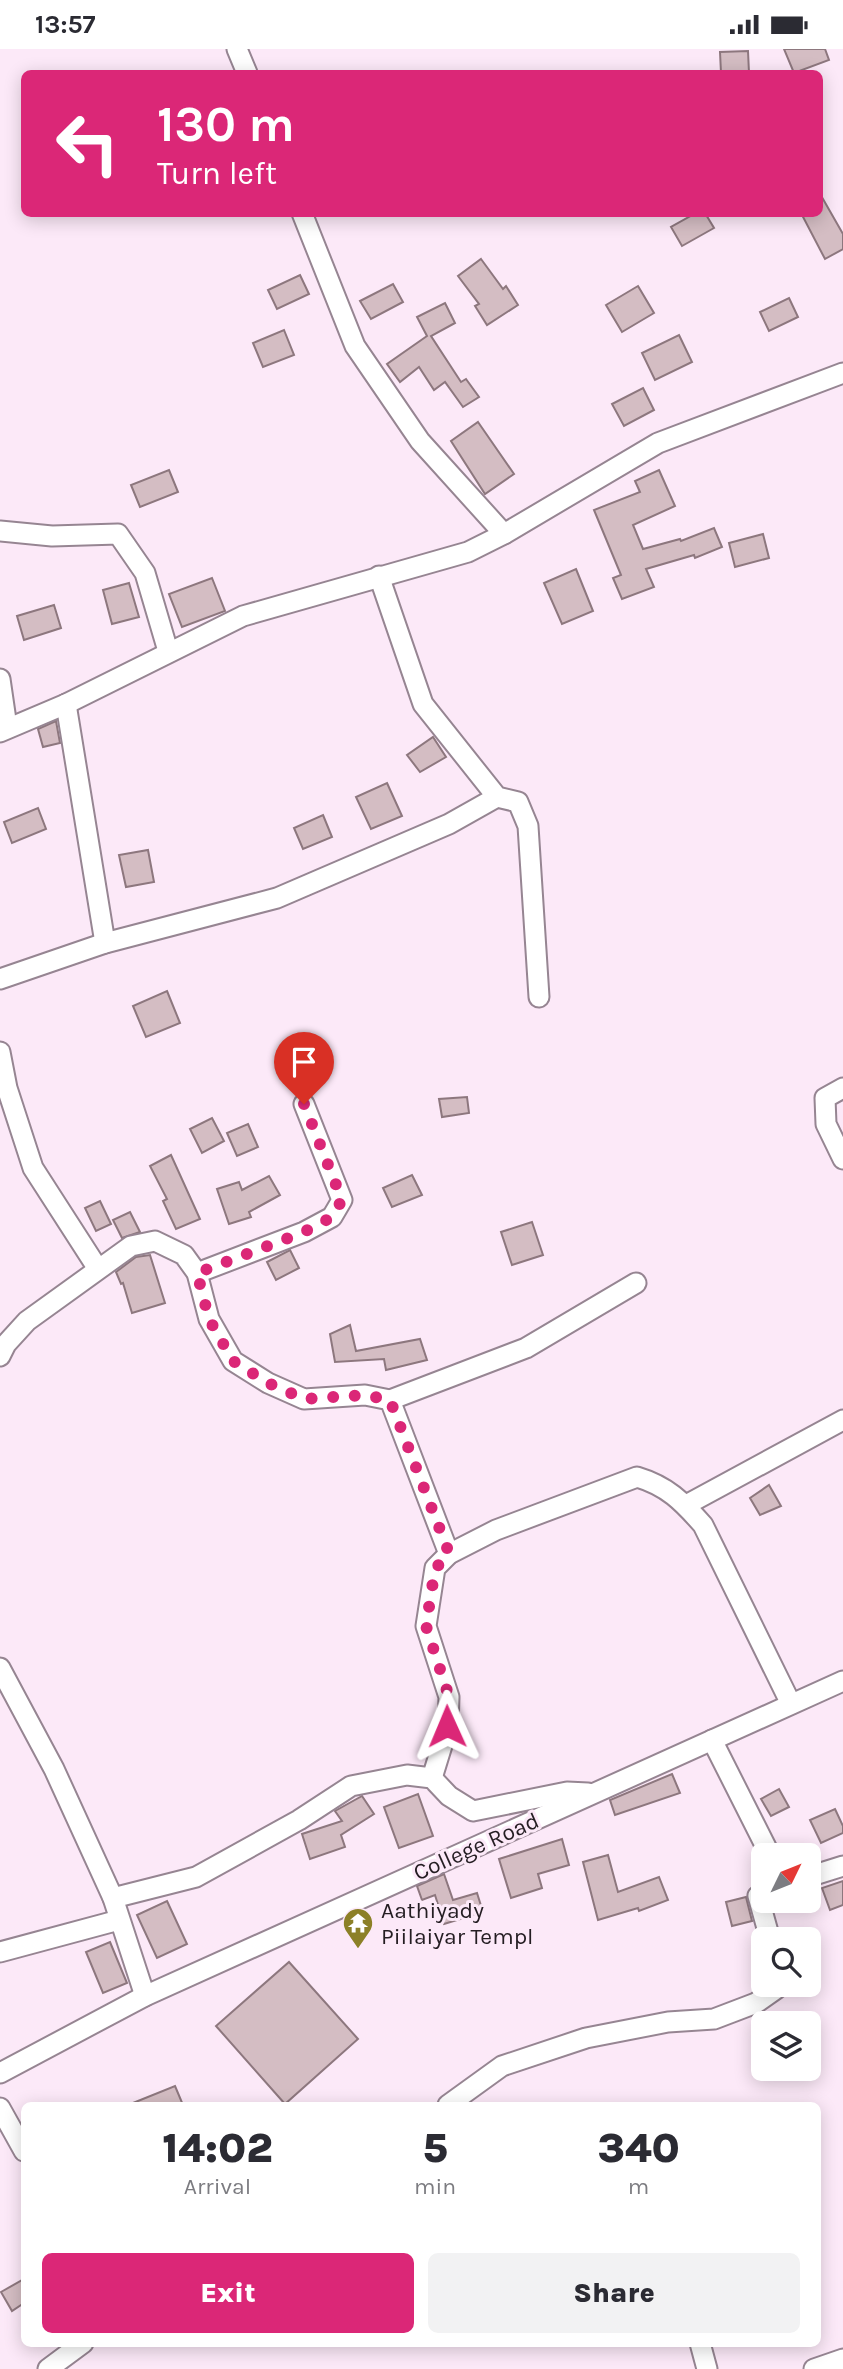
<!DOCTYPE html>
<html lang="en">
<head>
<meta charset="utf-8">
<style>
  body { margin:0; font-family:Karla,sans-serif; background:#f2f2f3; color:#2b2b33; height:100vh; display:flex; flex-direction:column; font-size:26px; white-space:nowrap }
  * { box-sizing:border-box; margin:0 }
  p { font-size:23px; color:#7c7c81 }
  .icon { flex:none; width:38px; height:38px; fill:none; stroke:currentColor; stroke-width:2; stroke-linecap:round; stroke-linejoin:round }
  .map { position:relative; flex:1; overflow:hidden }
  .drawer { position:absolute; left:21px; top:2053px; width:800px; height:245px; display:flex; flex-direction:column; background:#fff; border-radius:10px; box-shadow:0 4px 18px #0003 }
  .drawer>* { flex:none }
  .banner { position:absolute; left:21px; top:21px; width:802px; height:147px; border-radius:10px; box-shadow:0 4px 18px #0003; background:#db2777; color:#fff; overflow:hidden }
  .needle { width:46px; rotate:47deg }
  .buttons { position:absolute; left:751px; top:1794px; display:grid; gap:14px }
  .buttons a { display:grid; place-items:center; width:70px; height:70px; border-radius:10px; background:#fff; box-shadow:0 4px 18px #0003; font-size:35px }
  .pin { position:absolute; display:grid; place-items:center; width:60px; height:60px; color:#fff; margin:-72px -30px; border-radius:50% 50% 50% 0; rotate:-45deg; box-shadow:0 0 7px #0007 }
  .pin .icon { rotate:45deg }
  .me { position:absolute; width:77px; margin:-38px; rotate:359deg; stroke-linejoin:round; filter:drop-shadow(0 0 5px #0008) }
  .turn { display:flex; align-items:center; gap:24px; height:147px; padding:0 21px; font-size:32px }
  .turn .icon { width:91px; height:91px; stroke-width:2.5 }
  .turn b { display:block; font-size:49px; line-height:60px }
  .eta { display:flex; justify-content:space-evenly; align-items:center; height:119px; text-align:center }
  .eta b { font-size:42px; font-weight:800; line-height:49px }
  .cta { display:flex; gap:14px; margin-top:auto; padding:14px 21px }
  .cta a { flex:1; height:80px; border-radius:10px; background:#db2777; color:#fff; font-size:28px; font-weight:800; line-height:80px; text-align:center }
  .cta a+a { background:#f2f2f3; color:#2b2b33 }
  .status { display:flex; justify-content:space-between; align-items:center; height:49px; padding:0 35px; background:#fff; direction:ltr }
  .status svg { height:19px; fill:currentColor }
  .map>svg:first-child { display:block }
</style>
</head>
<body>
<div class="status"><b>13:57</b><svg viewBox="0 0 49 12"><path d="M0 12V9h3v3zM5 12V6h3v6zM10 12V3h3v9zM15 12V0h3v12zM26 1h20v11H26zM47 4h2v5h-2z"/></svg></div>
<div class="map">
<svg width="843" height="2320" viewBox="0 0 843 2320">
  <rect width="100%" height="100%" fill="#fce9f8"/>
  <!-- building -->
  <g fill="#d4bdc3" stroke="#8d777e" stroke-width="2">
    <path d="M784 0H825L829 11 794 24Z"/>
    <path d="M748 2 749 24H721L720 3Z"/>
    <path d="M819 143 843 185V200L825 210 801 164H819Z"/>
    <path d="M696 164H705L714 179 682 197 671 178Z"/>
    <path d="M481 210 503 240 506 237 518 256 487 276 475 257 479 255 458 227Z"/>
    <path d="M300 226 309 245 277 260 268 241Z"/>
    <path d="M393 235 403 253 371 270 360 252Z"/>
    <path d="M638 237 654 264 622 283 606 256Z"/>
    <path d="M789 249 798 268 769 282 760 263Z"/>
    <path d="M445 254 455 274 431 287 461 333 466 330 479 348 463 358 445 333 434 341 419 318 400 333 387 315 427 287 417 268Z"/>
    <path d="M284 281 294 306 263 318 253 294Z"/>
    <path d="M679 286 692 313 655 331 642 304Z"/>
    <path d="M643 339 654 361 624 377 612 355Z"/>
    <path d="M478 373 514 425 485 445 451 392Z"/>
    <path d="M169 421 178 443 140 458 131 436Z"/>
    <path d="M659 421 675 457 633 476 643 500 680 490 681 492 714 479 722 498 695 509 694 506 646 520 654 538 622 550 613 529 621 526 594 461 640 443 635 432Z"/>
    <path d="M763 485 769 509 735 518 729 494Z"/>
    <path d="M576 520 593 562 562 575 544 534Z"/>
    <path d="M212 529 225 562 182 578 169 545Z"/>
    <path d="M129 534 139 568 112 575 103 541Z"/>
    <path d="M54 556 61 579 24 591 17 567Z"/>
    <path d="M56 672 60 694 43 698 38 680Z"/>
    <path d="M433 688 446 708 420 723 407 706Z"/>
    <path d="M387 734 402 767 371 780 356 748Z"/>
    <path d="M38 759 46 780 12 794 4 773Z"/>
    <path d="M323 766 332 788 303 800 294 779Z"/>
    <path d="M148 801 154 833 126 838 119 806Z"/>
    <path d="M167 942 180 974 146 988 133 957Z"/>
    <path d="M467 1048 469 1064 442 1068 439 1050Z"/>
    <path d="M212 1069 224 1092 202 1104 190 1080Z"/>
    <path d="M248 1075 258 1098 237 1107 227 1084Z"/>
    <path d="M171 1106 200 1170 176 1180 163 1152 167 1150 150 1117Z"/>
    <path d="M412 1126 422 1146 392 1158 383 1139Z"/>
    <path d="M269 1127 280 1146 249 1163 251 1168 229 1175 217 1140 239 1133 242 1141Z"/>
    <path d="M100 1152 111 1175 96 1182 85 1159Z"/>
    <path d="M130 1163 140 1183 122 1189 113 1171Z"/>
    <path d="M532 1173 543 1206 512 1216 501 1183Z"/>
    <path d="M290 1201 299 1219 276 1231 267 1213Z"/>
    <path d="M150 1206 165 1254 132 1264 123 1234 121 1235 116 1223 136 1208Z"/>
    <path d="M350 1276 356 1302 420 1290 427 1311 386 1321 384 1310 335 1313 330 1285Z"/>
    <path d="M769 1436 781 1457 760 1466 750 1449Z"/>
    <path d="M672 1725 680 1744 615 1766 610 1751Z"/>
    <path d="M779 1740 789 1758 771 1767 761 1750Z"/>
    <path d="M418 1745 433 1787 399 1799 384 1758Z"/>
    <path d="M362 1747 374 1765 341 1786 345 1798 310 1810 302 1785 342 1772 335 1762Z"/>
    <path d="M835 1760 843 1777V1784L821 1794 810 1771Z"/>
    <path d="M562 1790 569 1816 538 1825 542 1839 511 1849 499 1810Z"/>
    <path d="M608 1806 618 1843 659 1828 668 1851 639 1862 638 1859 598 1871 583 1813Z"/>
    <path d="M444 1825 453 1851 477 1844 483 1863 444 1875 435 1846 422 1851 417 1837Z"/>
    <path d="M843 1832V1856L830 1861 822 1839Z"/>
    <path d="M746 1848 752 1872 732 1877 726 1853Z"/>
    <path d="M167 1852 187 1895 157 1909 137 1866Z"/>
    <path d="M110 1893 127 1934 103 1944 86 1903Z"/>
    <path d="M289 1913 358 1990 285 2055 216 1977Z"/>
    <path d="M175 2037 183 2056H128Z"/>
    <path d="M24 2230V2254L12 2262 1 2243Z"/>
  </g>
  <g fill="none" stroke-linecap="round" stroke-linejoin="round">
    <!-- minor casing -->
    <g stroke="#968592" stroke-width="23">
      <g id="minor">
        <path d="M237 0 247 24"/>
        <path d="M302 164 355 297 420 392 504 485"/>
        <path d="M0 482 52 487 118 485 145 524 168 602"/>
        <path d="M379 527 423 655 497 748 518 753 528 777 539 948"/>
        <path d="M0 630 7 678"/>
        <path d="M66 655 105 894"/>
        <path d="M0 683 66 655 243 567 468 503 504 485 658 394 843 324"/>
        <path d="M0 930 105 894 277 849 449 775 497 748"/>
        <path d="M0 1003 7 1039 33 1119 98 1220"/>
        <path d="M843 1039 825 1049 826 1075 843 1110"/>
        <path d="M197 1224 304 1183 332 1168 342 1151 304 1055"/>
        <path d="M0 1307 6 1295 27 1272 131 1197 155 1192 184 1206 197 1224 209 1270 233 1312 268 1334 304 1350 365 1346 390 1351 449 1505"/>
        <path d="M390 1351 526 1299 636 1234"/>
        <path d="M686 1456 843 1371"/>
        <path d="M0 1619 54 1720 113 1849 145 1947"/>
        <path d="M712 1691 770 1806"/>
        <path d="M432 1729 448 1677 449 1648 426 1577 435 1519 449 1505 496 1481 637 1428C667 1437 682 1452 703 1476L791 1655"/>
        <path d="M808 1828 843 1817"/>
        <path d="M763 1843 758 1847 770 1890"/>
        <path d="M113 1849 196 1828 299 1771 351 1737 407 1726 432 1729 449 1747 473 1762 567 1743 588 1744"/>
        <path d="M0 1903 119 1871"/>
        <path d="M0 2024 145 1947 843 1632"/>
        <path d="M448 2056 502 2017 586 1989 668 1973 714 1970 756 1954 776 1940 778 1936"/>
        <path d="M0 2059 24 2102"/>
        <path d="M700 2294 707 2320"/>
        <path d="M48 2320 83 2294"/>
        <path d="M814 2320 843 2310"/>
      </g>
    </g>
    <!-- minor -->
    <use href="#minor" stroke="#fff" stroke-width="19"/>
  </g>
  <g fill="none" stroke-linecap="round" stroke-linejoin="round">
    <!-- route -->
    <path stroke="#db2777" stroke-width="12" stroke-dasharray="0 21.6" d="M304 1055 342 1151 332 1168 304 1183 197 1224 209 1270 233 1312 268 1334 304 1350 365 1346 390 1351 449 1504 435 1520 426 1577 449 1648 447 1677"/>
  </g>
  <!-- icons -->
  <defs>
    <g id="temple-pin" transform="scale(1.575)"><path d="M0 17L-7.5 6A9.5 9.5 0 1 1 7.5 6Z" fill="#8c8027" stroke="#fce9f8"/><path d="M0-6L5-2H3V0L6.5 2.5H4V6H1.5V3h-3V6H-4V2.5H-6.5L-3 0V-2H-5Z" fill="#fff"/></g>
  </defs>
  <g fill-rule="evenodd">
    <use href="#temple-pin" x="358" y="1874"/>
  </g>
  <g text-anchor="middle" stroke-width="6" stroke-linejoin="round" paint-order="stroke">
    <!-- street labels -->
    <g font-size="23" fill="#241d22" stroke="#fce9f8">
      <text transform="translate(476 1797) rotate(-24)" y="8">College Road</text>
    </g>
    <!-- poi labels -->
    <g font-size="23" fill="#241d22" stroke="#fce9f8" text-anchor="start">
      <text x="381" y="1869">Aathiyady<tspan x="381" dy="26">Piilaiyar Templ</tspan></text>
    </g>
  </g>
</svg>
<div class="buttons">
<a><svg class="needle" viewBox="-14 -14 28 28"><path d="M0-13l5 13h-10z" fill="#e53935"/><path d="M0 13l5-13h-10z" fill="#7c7c81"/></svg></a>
<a><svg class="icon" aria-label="search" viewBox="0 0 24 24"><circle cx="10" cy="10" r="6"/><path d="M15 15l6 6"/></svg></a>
<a><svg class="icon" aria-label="layers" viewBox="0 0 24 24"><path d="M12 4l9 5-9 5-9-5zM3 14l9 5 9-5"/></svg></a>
</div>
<div class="pin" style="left:304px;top:1055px;background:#d93025"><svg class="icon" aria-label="arrive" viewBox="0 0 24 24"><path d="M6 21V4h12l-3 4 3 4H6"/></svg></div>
<svg class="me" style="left:447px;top:1677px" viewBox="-20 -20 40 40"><path d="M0-17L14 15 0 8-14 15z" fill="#db2777" stroke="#fff" stroke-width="4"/></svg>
<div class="banner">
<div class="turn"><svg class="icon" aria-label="left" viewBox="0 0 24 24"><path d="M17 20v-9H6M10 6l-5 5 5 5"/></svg><div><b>130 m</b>Turn left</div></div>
</div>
<section class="drawer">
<div class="eta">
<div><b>14:02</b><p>Arrival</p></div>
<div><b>5</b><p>min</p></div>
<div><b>340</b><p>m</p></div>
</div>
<div class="cta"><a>Exit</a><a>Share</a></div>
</section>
</div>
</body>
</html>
